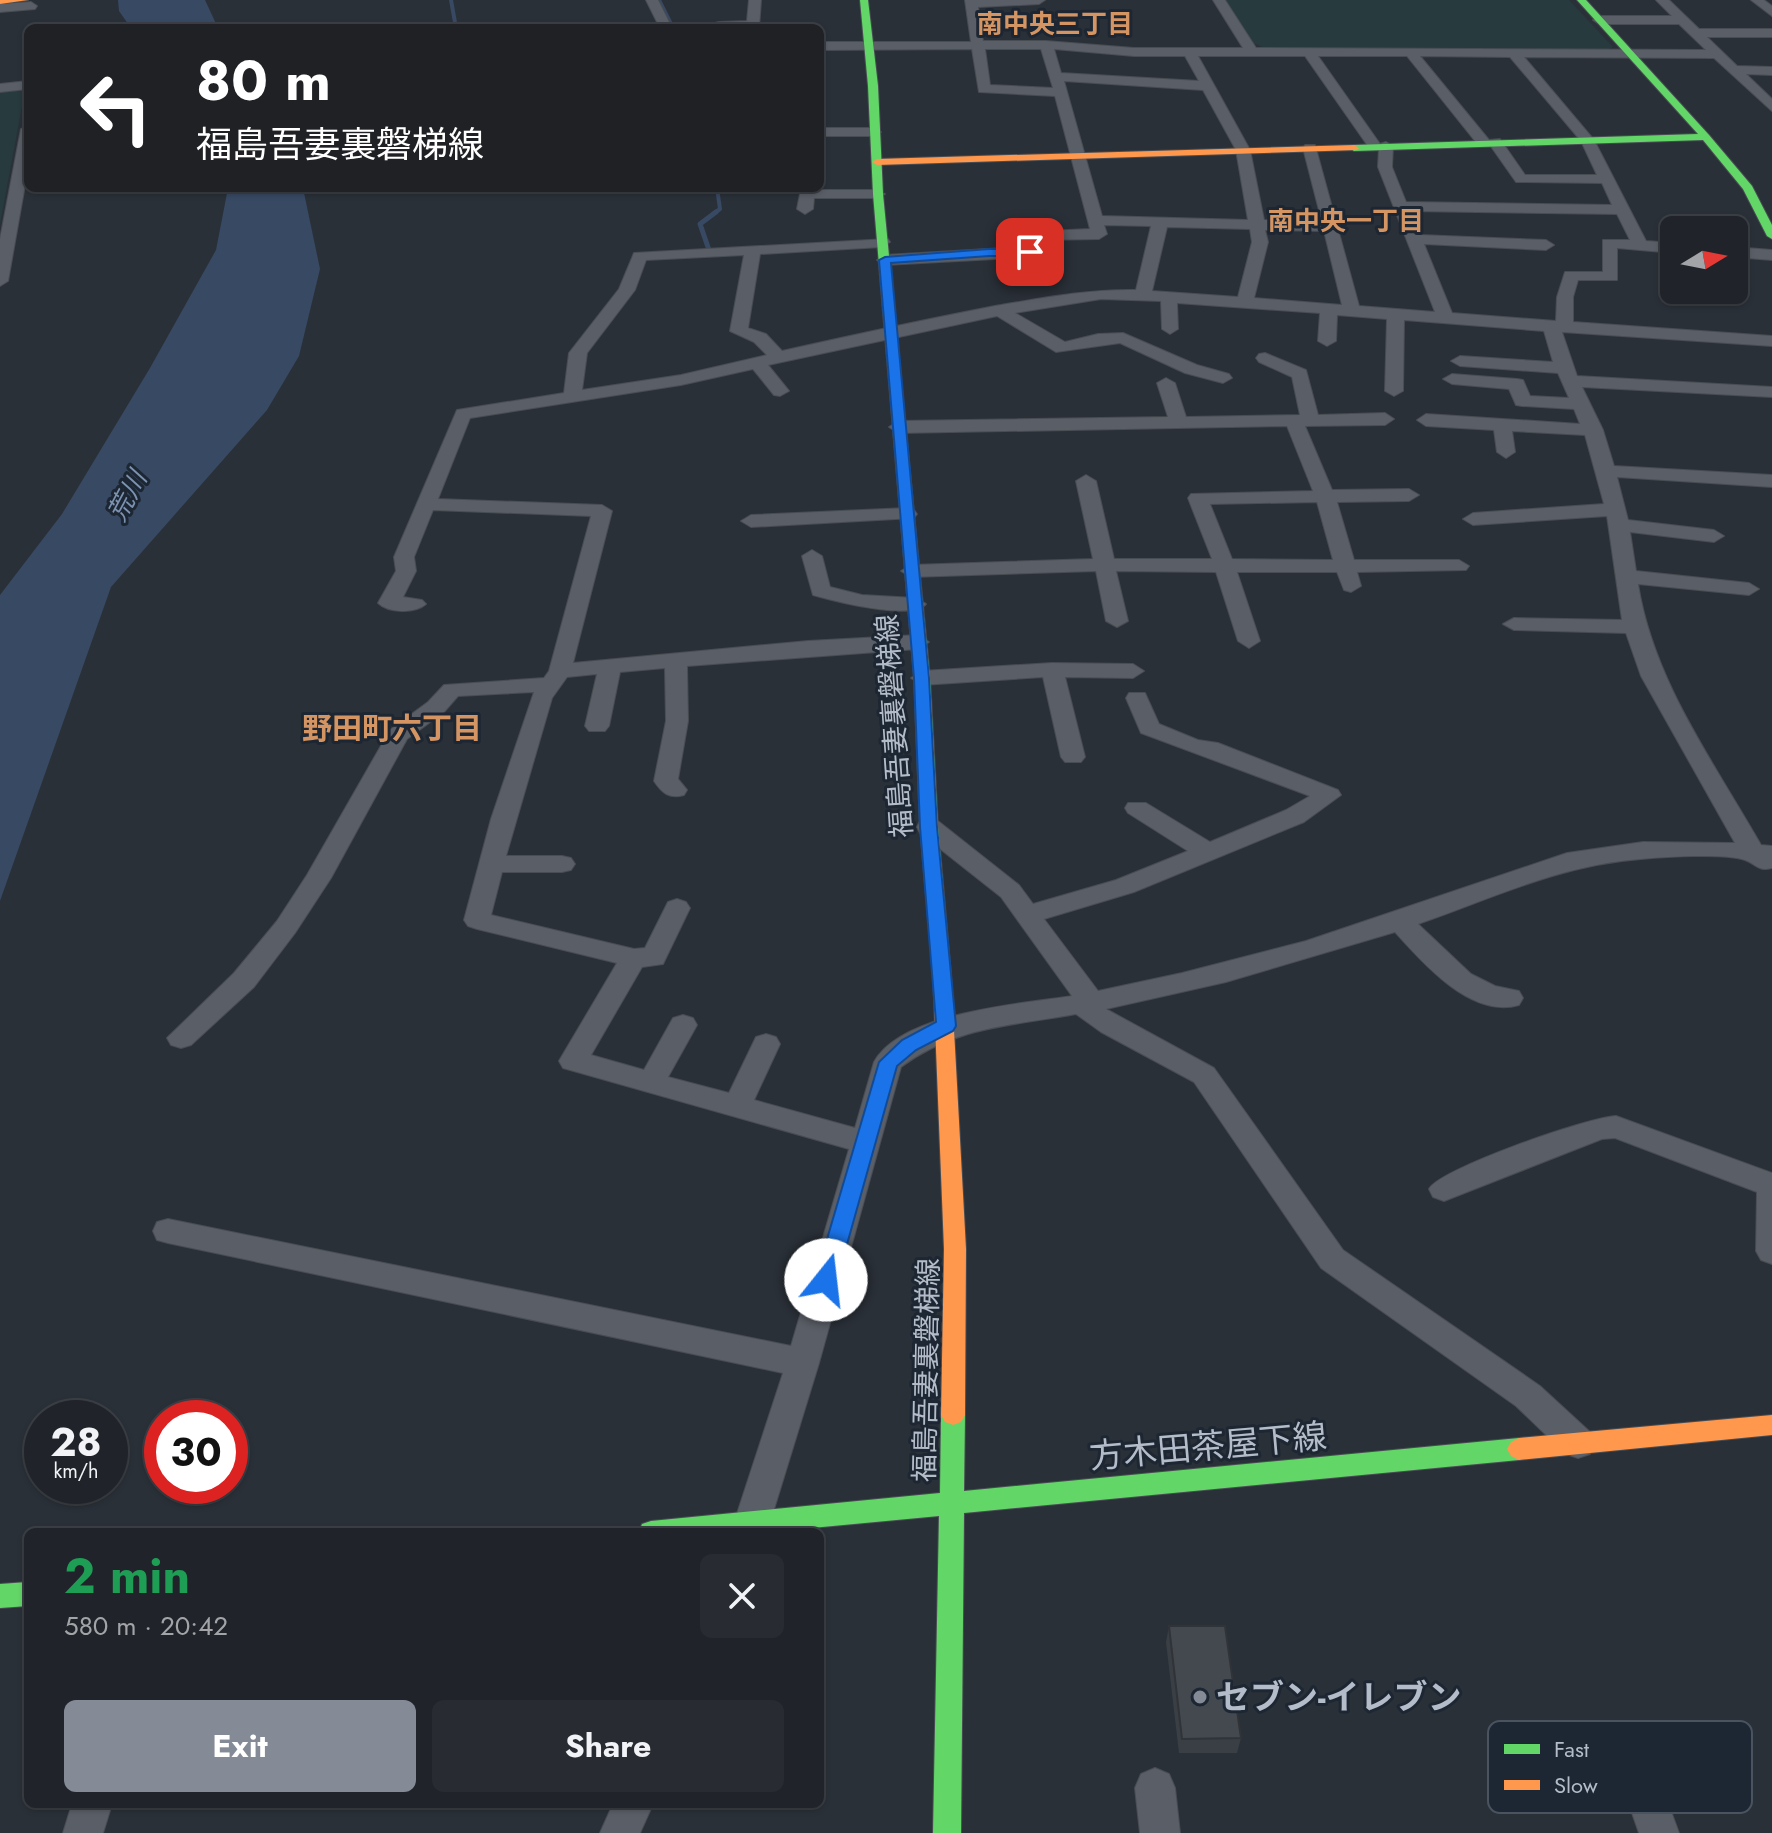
<!DOCTYPE html>
<html lang="en">
<head>
<meta charset="utf-8">
<style>
  body { margin:0; font-family:Jost,"Noto Sans JP",sans-serif; background:#282c32; color:#f1f3f6; height:100vh; display:flex; flex-direction:column; font-size:30px; white-space:nowrap }
  * { box-sizing:border-box; margin:0 }
  p { font-size:26px; color:#a2a4a8 }
  .icon { flex:none; width:44px; height:44px; fill:none; stroke:currentColor; stroke-width:2; stroke-linecap:round; stroke-linejoin:round }
  .map { position:relative; flex:1; overflow:hidden }
  .drawer { position:absolute; left:24px; top:1528px; width:800px; height:280px; display:flex; flex-direction:column; background:#20242a; border-radius:12px; box-shadow:0 2px 6px #0004,0 0 0 2px #3d4147 }
  .drawer>* { flex:none }
  .banner { position:absolute; left:24px; top:24px; width:800px; height:168px; border-radius:12px; box-shadow:0 2px 6px #0004,0 0 0 2px #3d4147; background:#202124; color:#fff; overflow:hidden }
  .needle { width:52px; rotate:80deg }
  .tools { position:absolute; left:1660px; top:216px; display:grid; gap:16px }
  .tools a { display:grid; place-items:center; width:88px; height:88px; border-radius:12px; background:#20242a; box-shadow:0 2px 6px #0004,0 0 0 2px #3d4147; font-size:40px }
  .speed { position:absolute; left:24px; top:1400px; display:flex; gap:16px; font-size:40px; font-weight:700; text-align:center }
  .speed>* { display:grid; place-content:center; width:104px; height:104px; border-radius:50%; background:#20242a; box-shadow:0 2px 6px #0004,0 0 0 2px #3d4147; line-height:1 }
  .speed small { font-size:20px; font-weight:400 }
  .speed .limit { border:12px solid #d22; background:#fff; color:#111 }
  .pin { position:absolute; display:grid; place-items:center; width:68px; height:68px; color:#fff; margin:-34px; border-radius:16px; box-shadow:0 4px 12px #0006 }
  .me { position:absolute; width:88px; margin:-44px; rotate:16deg; stroke-linejoin:round; filter:drop-shadow(0 0 6px #0008) }
  .turn { display:flex; align-items:center; gap:28px; height:168px; padding:0 40px; font-size:36px }
  .turn .icon { width:104px; height:104px; stroke-width:2.5 }
  .turn b { display:block; font-size:56px; line-height:68px }
  .round { display:grid; place-items:center; flex:none; width:84px; height:84px; border-radius:12px; background:#282c32 }
  .headline { display:flex; align-items:center; justify-content:space-between; height:136px; padding:0 40px }
  h1 { font-size:48px; font-weight:700; line-height:60px; color:#1e9e55 }
  .primary-button { display:flex; gap:16px; margin-top:auto; padding:16px 40px }
  .primary-button a { flex:1; height:92px; border-radius:12px; background:#848b96; color:#fff; font-size:32px; font-weight:700; line-height:92px; text-align:center }
  .primary-button a+a { background:#282c32; color:#f1f3f6 }
  .map>svg:first-child { display:block }
</style>
</head>
<body>
<div class="map">
<svg width="1772" height="1833" viewBox="0 0 1772 1833">
  <rect width="100%" height="100%" fill="#2a3038"/>
  <!-- green -->
  <g fill="#273a3e">
    <path d="M1226 0H1569L1613 47 1607 50H1270L1253 43Z"/>
    <path d="M25 90 0 224V92Z"/>
  </g>
  <!-- water -->
  <g fill="#384963">
    <path d="M118 0H205L218 28H131L119 11Z"/>
    <path d="M228 188H303L320 269 299 356 267 410 111 587 0 901V595L62 514 150 368 216 250Z"/>
  </g>
  <g fill="none" stroke-linecap="round" stroke-linejoin="round">
    <!-- stream-far1 -->
    <g stroke="#384963" stroke-width="4">
      <path d="M451 0 456 28"/>
      <path d="M659 0 673 28"/>
      <path d="M713 214 720 209 717 188"/>
    </g>
    <!-- stream -->
    <path stroke="#384963" stroke-width="5" d="M709 250 700 224 716 212"/>
    <!-- street casing -->
    <g stroke="#484c53" stroke-width="2">
      <g id="street">
        <path d="M646 0H658L672 28H660Z"/>
        <path d="M749 0H761L759 28H714L715 23 719 22 747 21Z"/>
        <path d="M965 0H1045L1039 4 978 7 983 41H1046L1134 48H1243L1213 0H1225L1256 48 1706 50 1679 24H1599L1593 20 1599 16H1672L1656 0H1669L1699 29H1772V37H1707L1737 66 1772 67V75L1746 74 1772 99V111L1714 58 1524 57 1594 140 1646 241 1674 243V253L1617 248V280H1578L1573 297V322L1772 336V346L1562 332 1577 376 1772 387V397L1582 387 1603 430 1614 466 1772 475V487L1617 477 1628 520 1714 530 1724 536 1714 542 1630 532 1636 571 1749 583 1759 589 1749 595 1638 584C1653 680 1713 761 1761 845L1772 846V868C1758 872 1756 864 1745 860 1724 853 1664 857 1641 859 1560 865 1493 898 1418 924L1471 974 1495 986 1519 991 1523 998 1519 1005C1471 1019 1423 963 1395 932L1226 982 1106 1009 1214 1068 1343 1250 1540 1386 1590 1432 1595 1443 1590 1454 1578 1458 1566 1454 1516 1406 1321 1268 1194 1082 1101 1032 1076 1014C1011 1026 956 1026 901 1067L819 1363 767 1532H731L783 1373 168 1243 157 1240 153 1231 157 1222 168 1219 791 1346 849 1149 563 1068 559 1061 617 963 477 929 468 926 464 920 491 819 534 692 458 696 444 712 407 739 331 878 295 933 254 987 191 1045 181 1048 171 1045 167 1038 234 973 277 921 307 875 390 730 428 702 444 685 544 678 549 671 591 516 433 510 414 557 416 571 403 597 422 600 426 604C415 614 388 613 378 603L396 571 394 557 457 410 564 393 569 353 619 289 634 253 888 239 890 242 882 247 760 254 748 328 766 334 782 351C853 335 923 320 995 306 1042 298 1088 289 1136 290L1151 226 1104 225 1107 234 1099 239 1038 240V252L1030 257 885 265 877 260 885 255 1022 247 1025 232 1090 229 1055 96 979 92 972 49 820 50V42H971ZM985 49H1041L1053 88 990 85ZM1054 49 1134 56H1185L1199 81 1061 73ZM1198 56H1305L1370 149H1379L1378 167 1435 312 1359 306 1315 145H1305L1303 148 1322 222 1264 220 1250 150ZM1318 56H1407L1479 146 1490 145 1516 182 1602 183 1612 205 1406 202 1392 167 1393 146 1386 142 1380 144ZM1420 56 1510 57 1581 141 1597 175H1525L1500 139 1489 140ZM1064 81 1203 90 1236 150 1248 220 1102 216ZM1410 211 1617 214 1630 240H1603V272H1565L1557 297 1556 321 1452 313 1424 244 1546 250 1554 245 1546 240 1420 235ZM1167 227 1250 229 1252 242 1238 297 1152 291ZM1265 230 1324 231 1342 305 1254 298 1268 242ZM744 255 730 331 754 342 767 355 681 375 582 390 587 353 635 290 646 260ZM1101 299 1161 301 1162 329 1170 334 1178 329 1177 303 1320 313 1318 341 1327 346 1336 341 1337 315 1387 319 1385 391 1394 396 1403 391 1404 320 1544 331 1553 362 1460 356 1451 361 1460 366 1558 373 1569 398 1530 396 1523 380 1517 379 1452 374 1443 379 1452 384 1509 389 1516 405 1522 406 1574 409 1580 424 1426 414 1417 420 1426 426 1494 430 1497 452 1506 458 1515 452 1512 431 1585 435 1604 504 1473 513 1463 519 1473 525 1607 516 1622 620 1514 618 1503 624 1514 630 1626 633 1641 676 1735 843 1643 842 1567 853 1306 941 1182 973 1098 991 1044 919 1134 892 1304 822 1341 795 1338 790 1218 743 1198 740 1159 724 1145 693H1129L1126 698 1141 733 1310 796 1286 810 1210 842 1146 803H1128L1125 808 1128 813 1188 851 1116 880 1033 904 1019 885 938 821H920L917 827 920 833 1001 897 1072 996C1021 1004 902 1012 874 1062L855 1128 754 1100 780 1044 776 1037 766 1034 756 1037 729 1093 668 1077 697 1025 693 1018 683 1015 673 1018 644 1070 591 1055 642 967 663 964 690 908 686 902 677 899 668 902 645 948 634 949 491 915 502 872H562L571 870 575 864 571 858 562 856H506L552 698 567 677 597 674 585 726 589 731H605L609 726 620 672 665 668 666 721 654 781C662 793 669 799 684 795L687 790 678 779 688 721 687 666 918 649 929 642 918 635 808 641 573 663 612 511 602 505 438 499 470 418 681 385 753 369 774 395 780 396 789 391 768 365 997 316 1056 352 1120 343 1185 373 1223 383 1232 378 1229 374 1197 365 1123 333 1098 334 1065 342 1015 313Z"/>
        <path d="M1751 0H1764L1772 6V16Z"/>
        <path d="M31 2 37 6 35 9 0 12V4Z"/>
        <path d="M28 81V89L0 92V84Z"/>
        <path d="M28 125V168L8 281 0 286V239L21 129Z"/>
        <path d="M820 128H874L881 132 874 136H820Z"/>
        <path d="M807 190H878L885 194 878 198H814L813 209 805 214 797 209 800 194Z"/>
        <path d="M1734 247 1772 250V260L1734 257Z"/>
        <path d="M1265 353 1306 370 1318 415 1385 413 1394 419 1385 425 1305 426 1332 490 1409 489 1419 495 1409 501 1337 502 1354 560H1459L1469 566 1466 570 1357 572 1361 586 1351 592 1344 590 1337 572H1237L1260 641 1249 648 1238 641 1216 572 1116 571 1128 621 1117 627 1106 621 1096 571 911 577 901 571 911 565 1093 559 1076 481 1086 475 1096 481 1114 559H1212L1188 498 1191 494 1313 491 1287 426 898 433 889 427 898 421 1168 417 1157 383 1166 378 1175 383 1186 417 1300 415 1292 377 1259 362 1256 358 1259 354ZM1317 502 1333 560 1232 559 1210 504Z"/>
        <path d="M907 508 914 510 917 514 914 518 751 527 741 521 751 515Z"/>
        <path d="M812 550 822 556 830 587 862 595 915 598 926 604C911 621 834 601 813 595L802 556Z"/>
        <path d="M1052 663 1133 664 1144 671 1133 678 1065 677 1085 757 1081 762H1065L1061 757 1043 677 922 685 911 678 922 671Z"/>
        <path d="M1616 1116 1772 1173V1264L1761 1260 1756 1251 1757 1192 1615 1138 1602 1139 1444 1201 1433 1197 1429 1189C1439 1169 1589 1117 1616 1116Z"/>
        <path d="M1627 1725 1641 1730 1679 1833H1639L1608 1744 1613 1730Z"/>
        <path d="M1155 1768 1169 1774 1175 1788 1180 1833H1140L1135 1788 1141 1774Z"/>
        <path d="M72 1804H112L103 1833H63Z"/>
        <path d="M613 1804H653L640 1833H600Z"/>
      </g>
    </g>
    <!-- fast casing -->
    <g stroke="#484c53" stroke-width="2">
      <g id="fast">
        <path d="M860 0H868L878 86 883 194 930 678 938 827 951 975 942 982 933 975 920 827 914 678 873 194 868 86Z"/>
        <path d="M1577 0H1586L1709 135 1752 186 1772 225V239L1767 236 1743 189 1703 140 1354 151 1349 148 1354 145 1698 134Z"/>
        <path d="M953 1405 961 1408 965 1415 964 1491 1519 1438 1527 1442 1531 1449 1527 1456 1519 1460 964 1513 961 1833H933L939 1516 769 1532H639L642 1524 651 1521 940 1493 941 1415 945 1408Z"/>
        <path d="M28 1582V1606L0 1608V1584Z"/>
      </g>
    </g>
    <!-- slow casing -->
    <g stroke="#484c53" stroke-width="2">
      <g id="slow">
        <path d="M0 0H28L0 4Z"/>
        <path d="M1354 145 1359 148 1357 150 877 165 872 162 877 159Z"/>
        <path d="M942 968 951 975 966 1249 965 1415 961 1422 953 1425 945 1422 941 1415 944 1249 933 975Z"/>
        <path d="M1772 1415V1435L1519 1460 1511 1456 1507 1449 1511 1442 1519 1438Z"/>
      </g>
    </g>
    <!-- street -->
    <use href="#street" fill="#5a5e66" fill-rule="evenodd"/>
    <!-- fast -->
    <use href="#fast" fill="#63d668" fill-rule="evenodd"/>
    <!-- slow -->
    <use href="#slow" fill="#ff974d" fill-rule="evenodd"/>
  </g>
  <!-- wall -->
  <path fill="#3a3f45" d="M1169 1626 1241 1738 1237 1753H1179L1166 1642Z"/>
  <!-- building -->
  <path fill="#444950" stroke="#303338" stroke-width="2" d="M1169 1626H1225L1241 1738 1182 1739Z"/>
  <!-- route -->
  <path fill="#1a73e8" stroke="#114b97" stroke-width="2" d="M989 249H1030L1035 252 1030 256H989L891 263 929 678 937 827 956 1026 953 1031 916 1050 897 1066 837 1280 834 1287 826 1290 819 1287 815 1280 879 1062 902 1040 936 1022 920 827 914 678 879 260 885 257Z"/>
  <!-- markers -->
  <circle fill="#848b96" stroke="#1d2633" stroke-width="3" cx="1200" cy="1697" r="8"/>
  <g text-anchor="middle" stroke-width="6" stroke-linejoin="round" paint-order="stroke">
    <!-- far-neighbourhood labels -->
    <g font-size="26" font-weight="bold" fill="#d59563" stroke="#1d2633">
      <text x="1055" y="33">南中央三丁目</text>
      <text x="1346" y="230">南中央一丁目</text>
    </g>
    <!-- far-water labels -->
    <g font-size="26" font-style="italic" fill="#7c92b1" stroke="#1d2633">
      <text transform="translate(127 496) rotate(-62)" y="9">荒川</text>
    </g>
    <!-- street labels -->
    <g font-size="28" fill="#b4bcc9" stroke="#1d2633">
      <text transform="translate(894 726) rotate(-94)" y="10">福島吾妻裏磐梯線</text>
      <text transform="translate(926 1370) rotate(-89)" y="10">福島吾妻裏磐梯線</text>
    </g>
    <!-- neighbourhood labels -->
    <g font-size="30" font-weight="bold" fill="#d59563" stroke="#1d2633">
      <text x="392" y="739">野田町六丁目</text>
    </g>
    <!-- near-street labels -->
    <g font-size="34" fill="#b4bcc9" stroke="#1d2633">
      <text transform="translate(1208 1446) rotate(-5)" y="12">方木田茶屋下線</text>
    </g>
    <!-- near-poi labels -->
    <g font-size="34" font-weight="bold" fill="#b4bcc9" stroke="#1d2633" text-anchor="start">
      <text x="1216" y="1709">セブン-イレブン</text>
    </g>
  </g>
  <!-- legend -->
  <rect x="1488" y="1721" width="264" height="92" rx="12" fill="#1d2633" stroke="#4a5360" stroke-width="2"/>
  <rect x="1504" y="1744" width="36" height="10" fill="#63d668"/>
  <rect x="1504" y="1780" width="36" height="10" fill="#ff974d"/>
  <g font-size="22" fill="#b4bcc9">
    <text x="1554" y="1757">Fast</text>
    <text x="1554" y="1793">Slow</text>
  </g>
</svg>
<div class="tools">
<a><svg class="needle" viewBox="-14 -14 28 28"><path d="M0-13l5 13h-10z" fill="#e53935"/><path d="M0 13l5-13h-10z" fill="#a2a4a8"/></svg></a>
</div>
<div class="speed"><div>28<small>km/h</small></div><div class="limit">30</div></div>
<div class="pin" style="left:1030px;top:252px;background:#d93025"><svg class="icon" aria-label="arrive" viewBox="0 0 24 24"><path d="M6 21V4h12l-3 4 3 4H6"/></svg></div>
<svg class="me" style="left:826px;top:1280px" viewBox="-20 -20 40 40"><circle r="19" fill="#fff"/><path d="M0-13L10 11 0 6-10 11z" fill="#1a73e8"/></svg>
<div class="banner">
<div class="turn"><svg class="icon" aria-label="left" viewBox="0 0 24 24"><path d="M17 20v-9H6M10 6l-5 5 5 5"/></svg><div><b>80 m</b>福島吾妻裏磐梯線</div></div>
</div>
<section class="drawer">
<div class="headline"><div><h1>2 min</h1><p>580 m · 20:42</p></div><a class="round"><svg class="icon" aria-label="close" viewBox="0 0 24 24"><path d="M6 6l12 12M18 6L6 18"/></svg></a></div>
<div class="primary-button"><a>Exit</a><a>Share</a></div>
</section>
</div>
</body>
</html>
